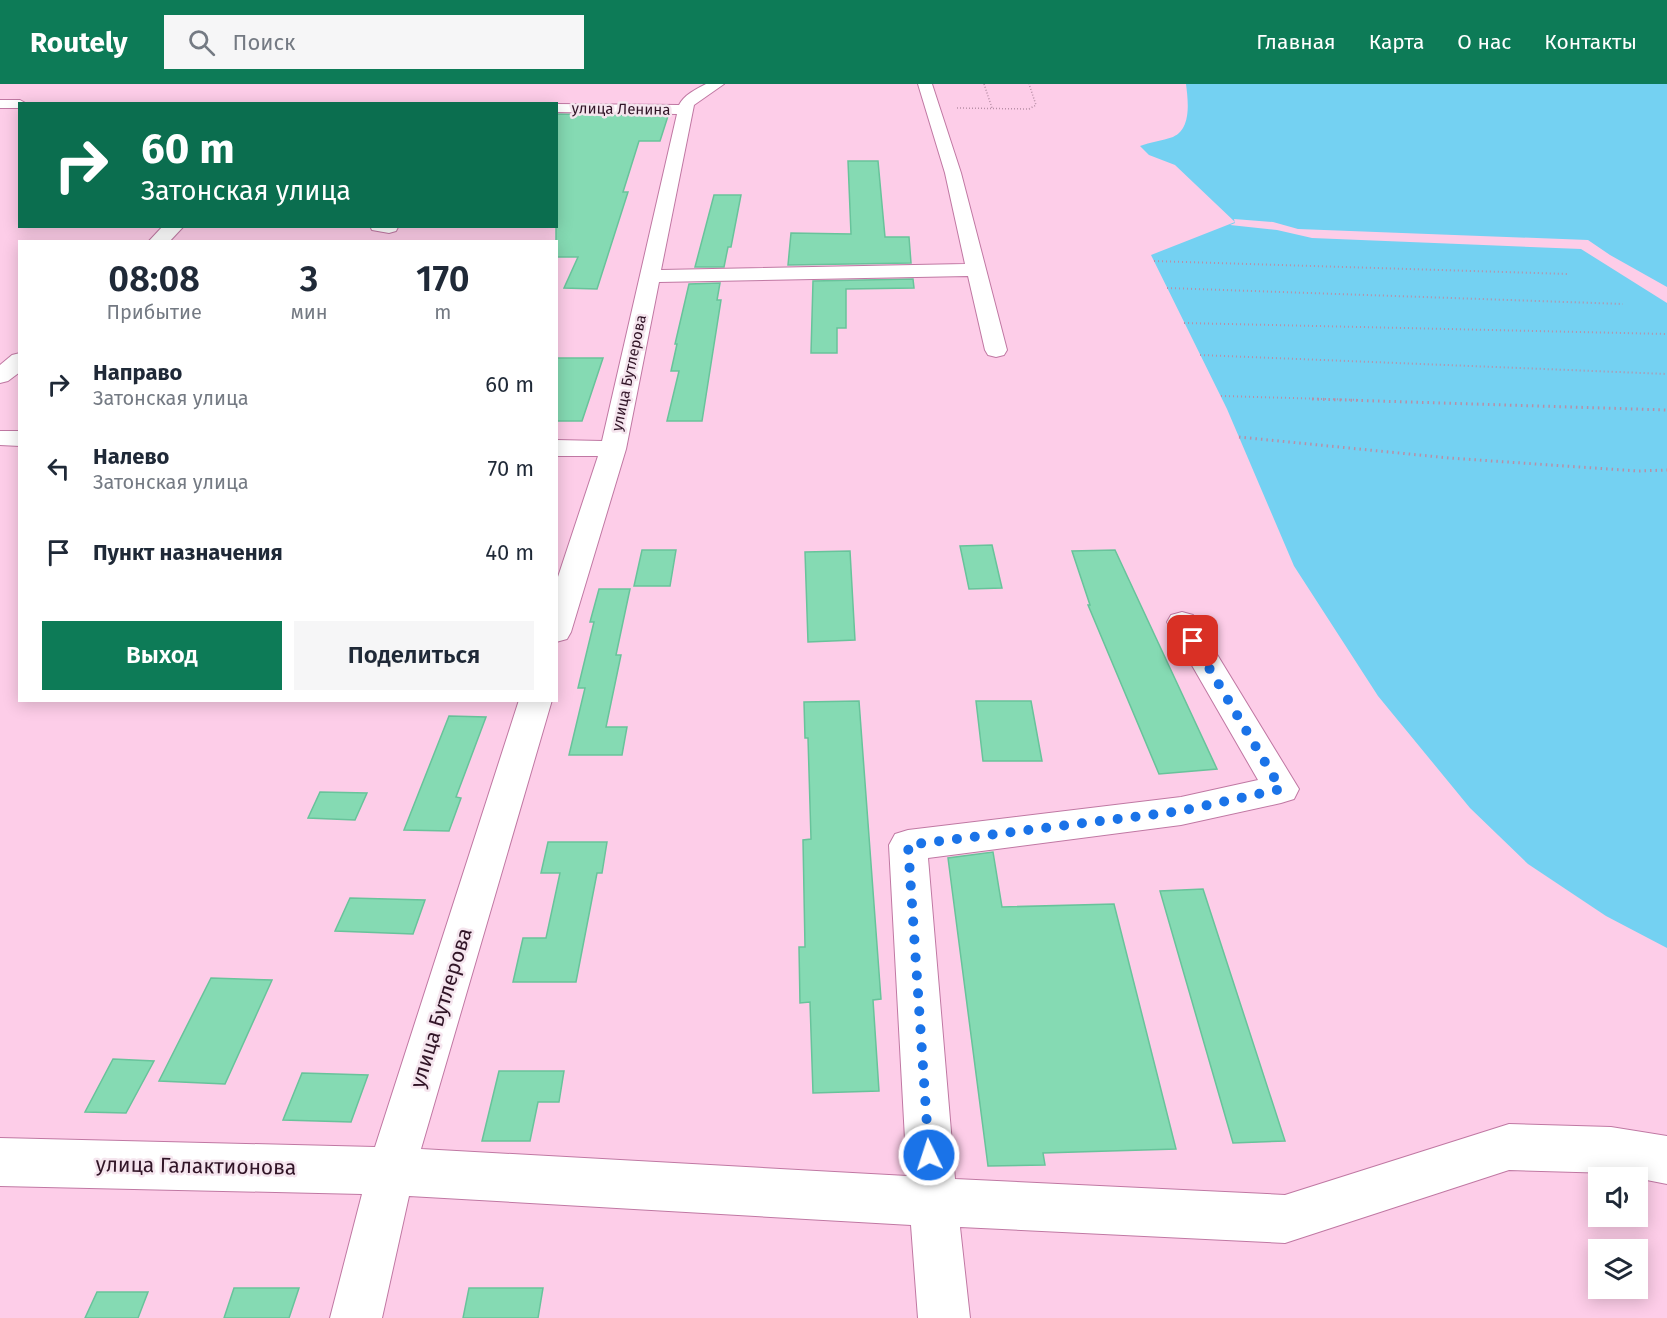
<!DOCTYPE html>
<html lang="ru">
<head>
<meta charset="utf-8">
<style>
  body { margin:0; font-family:"Fira Sans",sans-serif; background:#f6f6f7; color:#1f2937; height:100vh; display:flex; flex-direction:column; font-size:22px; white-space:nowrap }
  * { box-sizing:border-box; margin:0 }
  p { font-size:20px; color:#747a83 }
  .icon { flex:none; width:33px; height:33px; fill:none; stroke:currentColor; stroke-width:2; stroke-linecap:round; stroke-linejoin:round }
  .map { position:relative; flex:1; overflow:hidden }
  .drawer { position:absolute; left:18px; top:156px; width:540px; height:462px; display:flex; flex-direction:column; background:#fff; border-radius:0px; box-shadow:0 3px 15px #0003 }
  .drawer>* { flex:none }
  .guide { position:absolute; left:18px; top:18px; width:540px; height:126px; border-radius:0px; box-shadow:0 3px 15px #0003; background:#0b6e4f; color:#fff; overflow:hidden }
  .tools { position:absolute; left:1588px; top:1083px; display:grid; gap:12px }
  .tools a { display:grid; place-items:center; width:60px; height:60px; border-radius:0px; background:#fff; box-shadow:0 3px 15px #0003; font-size:30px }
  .pin { position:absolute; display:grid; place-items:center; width:51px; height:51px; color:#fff; margin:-26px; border-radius:12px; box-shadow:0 3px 9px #0006 }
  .me { position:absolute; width:66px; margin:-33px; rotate:356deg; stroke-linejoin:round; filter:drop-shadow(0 0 4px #0008) }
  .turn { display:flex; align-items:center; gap:21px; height:126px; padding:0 24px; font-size:27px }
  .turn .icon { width:78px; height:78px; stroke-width:2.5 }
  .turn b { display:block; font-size:42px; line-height:51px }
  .eta { display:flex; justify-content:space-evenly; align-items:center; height:102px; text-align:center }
  .eta b { font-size:36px; font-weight:600; line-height:42px }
  .button { display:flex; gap:12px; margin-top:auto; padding:12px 24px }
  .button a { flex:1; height:69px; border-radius:0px; background:#0d7b57; color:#fff; font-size:24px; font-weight:600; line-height:69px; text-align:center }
  .button a+a { background:#f6f6f7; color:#1f2937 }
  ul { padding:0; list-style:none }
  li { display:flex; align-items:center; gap:18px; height:84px; padding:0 24px }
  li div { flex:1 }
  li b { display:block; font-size:22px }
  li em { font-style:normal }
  header { display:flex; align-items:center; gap:36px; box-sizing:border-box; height:84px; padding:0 30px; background:#0d7b57; color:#fff }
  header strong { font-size:28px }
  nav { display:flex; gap:33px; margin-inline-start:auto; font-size:21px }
  .search { width:420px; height:54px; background:#f6f6f7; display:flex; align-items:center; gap:15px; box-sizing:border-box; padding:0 21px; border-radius:0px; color:#747a83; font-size:22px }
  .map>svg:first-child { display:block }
</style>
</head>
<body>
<header>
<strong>Routely</strong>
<div class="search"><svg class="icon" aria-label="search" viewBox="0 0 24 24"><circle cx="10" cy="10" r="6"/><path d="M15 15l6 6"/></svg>Поиск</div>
<nav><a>Главная</a><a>Карта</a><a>О нас</a><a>Контакты</a></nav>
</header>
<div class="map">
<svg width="1667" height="1234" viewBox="0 0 1667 1234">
  <rect width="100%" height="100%" fill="#fdcde8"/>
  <!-- water -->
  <path fill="#74d1f2" d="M1186 0H1667V864L1606 832 1528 780 1470 724 1378 612 1294 482 1227 325 1151 171 1235 138 1175 81 1149 71 1140 62C1150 58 1162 57 1173 53 1192 45 1188 16 1186 0Z"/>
  <!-- pier -->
  <path fill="#fdcde8" d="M1234 135 1273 138 1298 145 1588 156 1610 171 1667 203V219L1581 165 1312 154 1277 146 1230 141 1235 139Z"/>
  <!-- building -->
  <g fill="#85dab3" stroke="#68c39b" stroke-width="1.5">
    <path d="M556 30 668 32 660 57H639L623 108H628L597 205 564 204 578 173H556Z"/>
    <path d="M848 77H878L885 153H909L911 179 788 181 791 149 851 150Z"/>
    <path d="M714 111H741L731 163H728L724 183H695Z"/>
    <path d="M913 195 914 204 846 205V244H837V269H811L813 197Z"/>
    <path d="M720 199 717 216H721L702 337H667L679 287H671L677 260H675L689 200Z"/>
    <path d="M556 274H603L582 337H556Z"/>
    <path d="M992 461 1002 504 969 505 960 462Z"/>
    <path d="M642 466H676L670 502H634Z"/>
    <path d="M1115 466 1217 685 1159 690 1088 521H1090L1072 467Z"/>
    <path d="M850 467 855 556 808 558 805 468Z"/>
    <path d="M599 505H630L616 571H621L606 643H627L622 671H569L585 604H578L594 538H590Z"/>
    <path d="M859 617 881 915 873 916 879 1007 813 1009 810 918 800 919 799 863H805L803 756 811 755 808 654H805L804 618Z"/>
    <path d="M976 617H1031L1042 677H983Z"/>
    <path d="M449 632 486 633 456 713 461 714 449 747 404 746Z"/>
    <path d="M320 708 367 709 355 736 308 734Z"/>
    <path d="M548 758H607L602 789H597L576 898H513L523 854H546L560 789H541Z"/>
    <path d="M993 768 1002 823 1114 820 1176 1065 1043 1069 1045 1081 988 1082 948 774Z"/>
    <path d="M1203 805 1285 1057 1233 1059 1160 807Z"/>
    <path d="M350 814 425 816 413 850 335 847Z"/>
    <path d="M211 894 272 896 225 1000 159 997Z"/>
    <path d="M113 975 154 977 126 1029 85 1028Z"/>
    <path d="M499 987H564L559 1018H538L530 1057H482Z"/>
    <path d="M302 989 368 991 351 1038 283 1036Z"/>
    <path d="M234 1204H299L289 1234H224Z"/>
    <path d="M469 1204H543L538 1234H463Z"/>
    <path d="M97 1208H148L138 1234H85Z"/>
  </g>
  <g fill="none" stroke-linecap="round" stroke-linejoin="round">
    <!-- minor casing -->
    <g stroke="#c078a3" stroke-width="2">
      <g id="minor">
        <path d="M706 0H724L694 21 661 186 965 180 945 89 918 0H932L961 89 1007 266 1004 271 996 273 988 271 985 266 968 192 659 198 626 365 571 548 567 555 556 558V499L598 372H556V356L602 357 677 30 556 28V20L679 21C684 11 696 5 706 0Z"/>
        <path d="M0 16H20L27 20H20V24H0Z"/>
        <path d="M163 142H184L169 158H148Z"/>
        <path d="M370 142H398V143L396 147 389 149 372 146Z"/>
        <path d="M20 269V288L8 297 0 299V281L12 271Z"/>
        <path d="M0 347H20V362L0 361Z"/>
        <path d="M1182 528 1193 531 1299 705 1294 715 1281 719 1181 741 928 774 955 1095 1285 1111 1509 1040 1611 1043 1667 1052V1100L1611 1089 1509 1086 1285 1159 960 1143 970 1234H918L911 1141 409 1112 382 1234H330L362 1110 0 1102V1054L375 1063 519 616H552L421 1065 907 1092 889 761 895 750 908 746 1181 713 1258 696 1167 538 1171 531Z"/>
      </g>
    </g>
    <!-- path-far2 -->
    <g stroke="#b88fa7" stroke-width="1.5" stroke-dasharray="1 2" stroke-linecap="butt">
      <path d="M984 0 992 24"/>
      <path d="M957 24 1029 25 1036 21 1029 0"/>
    </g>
    <!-- path-far1 -->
    <g stroke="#b88fa7" stroke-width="2" stroke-dasharray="1 3" stroke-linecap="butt">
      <path d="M1154 177 1569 190"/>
      <path d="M1167 204 1623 220"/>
      <path d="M1184 239 1667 250"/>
      <path d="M1200 271 1667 290"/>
      <path d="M1221 312 1360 316"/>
    </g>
    <!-- path -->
    <g stroke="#b88fa7" stroke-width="3" stroke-dasharray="1.5 4" stroke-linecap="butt">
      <path d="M1312 315 1667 326"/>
      <path d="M1239 353 1449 374 1638 387 1667 386"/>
    </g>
    <!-- minor -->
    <use href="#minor" fill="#fff" fill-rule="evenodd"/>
  </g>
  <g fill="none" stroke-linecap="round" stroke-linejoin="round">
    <!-- route -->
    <path stroke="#1a73e8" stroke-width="10" stroke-dasharray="0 18" d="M929 1071 908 761 1181 727 1281 705 1193 557"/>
  </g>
  <g text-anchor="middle" stroke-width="5" stroke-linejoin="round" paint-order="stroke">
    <!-- far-street labels -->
    <g font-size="15" fill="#311527" stroke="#f5e5ee">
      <text transform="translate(621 25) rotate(1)" y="5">улица Ленина</text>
      <text transform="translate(629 289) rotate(-78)" y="5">улица Бутлерова</text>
    </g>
    <!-- near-street labels -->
    <g font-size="21" fill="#311527" stroke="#f5e5ee">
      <text transform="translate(441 924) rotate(-73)" y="7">улица Бутлерова</text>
      <text transform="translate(196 1082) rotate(1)" y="7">улица Галактионова</text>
    </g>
  </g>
</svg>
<div class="tools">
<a><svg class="icon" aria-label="sound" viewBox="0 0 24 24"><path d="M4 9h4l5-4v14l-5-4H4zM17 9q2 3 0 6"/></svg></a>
<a><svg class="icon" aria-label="layers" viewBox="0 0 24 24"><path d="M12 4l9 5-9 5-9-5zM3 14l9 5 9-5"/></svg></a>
</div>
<div class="pin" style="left:1193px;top:557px;background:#d93025"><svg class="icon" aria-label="arrive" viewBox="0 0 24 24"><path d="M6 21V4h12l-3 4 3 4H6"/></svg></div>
<svg class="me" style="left:929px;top:1071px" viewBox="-20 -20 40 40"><circle r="17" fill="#1a73e8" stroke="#fff" stroke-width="3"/><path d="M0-11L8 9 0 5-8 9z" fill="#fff"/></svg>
<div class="guide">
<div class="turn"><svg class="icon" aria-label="right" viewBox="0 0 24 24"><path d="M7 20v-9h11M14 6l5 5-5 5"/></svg><div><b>60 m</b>Затонская улица</div></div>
</div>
<section class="drawer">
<div class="eta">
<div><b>08:08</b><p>Прибытие</p></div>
<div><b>3</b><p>мин</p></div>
<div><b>170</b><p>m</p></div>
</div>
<ul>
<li><svg class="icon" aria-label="right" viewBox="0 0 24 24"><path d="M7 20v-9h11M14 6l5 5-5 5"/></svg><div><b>Направо</b><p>Затонская улица</p></div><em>60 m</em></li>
<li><svg class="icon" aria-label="left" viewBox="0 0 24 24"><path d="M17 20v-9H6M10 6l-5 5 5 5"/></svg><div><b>Налево</b><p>Затонская улица</p></div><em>70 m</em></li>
<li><svg class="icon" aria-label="arrive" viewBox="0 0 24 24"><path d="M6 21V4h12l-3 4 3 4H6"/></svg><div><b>Пункт назначения</b></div><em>40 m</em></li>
</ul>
<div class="button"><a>Выход</a><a>Поделиться</a></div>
</section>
</div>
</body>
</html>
